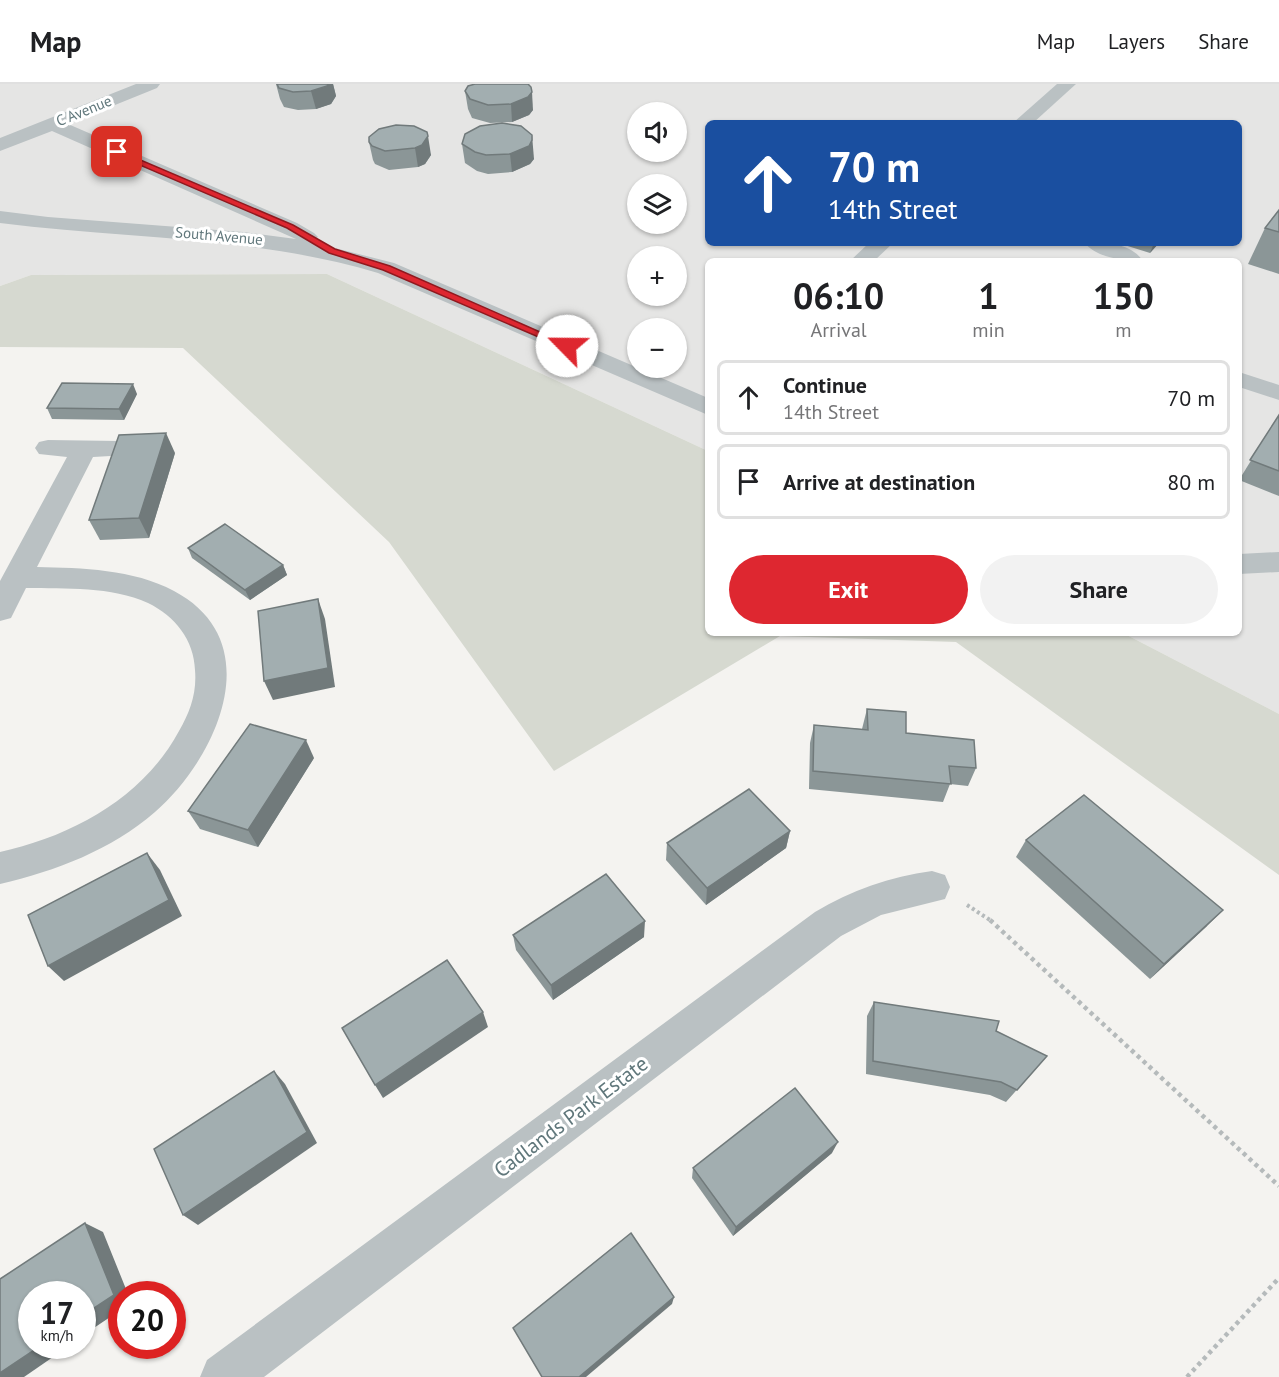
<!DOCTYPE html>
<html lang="en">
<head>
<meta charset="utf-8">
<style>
  body { margin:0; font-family:"PT Sans",sans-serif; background:#f2f2f2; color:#202124; height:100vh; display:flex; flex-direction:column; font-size:22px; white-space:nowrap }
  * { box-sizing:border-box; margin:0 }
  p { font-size:20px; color:#757577 }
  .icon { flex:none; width:33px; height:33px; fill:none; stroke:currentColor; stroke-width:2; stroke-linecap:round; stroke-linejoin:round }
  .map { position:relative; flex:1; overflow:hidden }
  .details { position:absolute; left:705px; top:174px; width:537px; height:378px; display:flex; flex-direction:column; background:#fff; border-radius:9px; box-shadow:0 2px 4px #0004 }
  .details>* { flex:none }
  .banner { position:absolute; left:705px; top:36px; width:537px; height:126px; border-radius:9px; box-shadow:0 2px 4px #0004; background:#1a4fa0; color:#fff; overflow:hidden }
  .controls { position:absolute; left:627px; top:18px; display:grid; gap:12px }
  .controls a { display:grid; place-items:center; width:60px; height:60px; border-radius:50%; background:#fff; box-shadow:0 2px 4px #0004; font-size:30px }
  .speed { position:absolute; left:18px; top:1197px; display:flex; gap:12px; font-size:30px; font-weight:700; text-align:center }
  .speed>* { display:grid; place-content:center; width:78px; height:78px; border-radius:50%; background:#fff; box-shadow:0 2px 4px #0004; line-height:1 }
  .speed small { font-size:15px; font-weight:400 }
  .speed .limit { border:9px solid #d22; background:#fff; color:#111 }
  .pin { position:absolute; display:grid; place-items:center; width:51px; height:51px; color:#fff; margin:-26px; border-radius:12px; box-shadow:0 3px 9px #0006 }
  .me { position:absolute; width:66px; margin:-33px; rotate:293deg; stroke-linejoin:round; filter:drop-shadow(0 0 4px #0008) }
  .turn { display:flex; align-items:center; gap:21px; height:126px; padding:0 24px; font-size:27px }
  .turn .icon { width:78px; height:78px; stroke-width:2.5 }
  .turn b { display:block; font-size:42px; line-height:51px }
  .eta { display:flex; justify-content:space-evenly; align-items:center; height:102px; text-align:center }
  .eta b { font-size:36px; font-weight:700; line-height:42px }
  .primary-button { display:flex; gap:12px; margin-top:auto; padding:12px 24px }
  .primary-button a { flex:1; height:69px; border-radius:36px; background:#de2730; color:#fff; font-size:24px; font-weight:700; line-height:69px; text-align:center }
  .primary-button a+a { background:#f2f2f2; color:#202124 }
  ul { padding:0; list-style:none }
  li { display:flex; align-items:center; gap:18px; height:75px; margin:0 12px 9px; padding:0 12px; border:3px solid #e0e0e0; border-radius:9px }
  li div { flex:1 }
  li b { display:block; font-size:22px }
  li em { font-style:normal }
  header { display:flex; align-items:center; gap:36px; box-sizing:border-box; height:84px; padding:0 30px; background:#fff; border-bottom:2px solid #e0e0e0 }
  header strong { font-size:28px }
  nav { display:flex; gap:33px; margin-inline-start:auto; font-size:21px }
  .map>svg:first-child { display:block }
</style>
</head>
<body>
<header>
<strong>Map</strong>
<nav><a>Map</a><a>Layers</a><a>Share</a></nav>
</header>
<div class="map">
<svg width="1279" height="1293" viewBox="0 0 1279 1293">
  <rect width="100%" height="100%" fill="#f4f3f0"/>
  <!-- built -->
  <path fill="#e5e5e4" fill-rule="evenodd" d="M0 0H1279V630L1123 549H1239V177H708V367L327 190 31 191 0 202ZM638 28H676V68H638ZM708 39H1239V159H708ZM638 100H676V140H638ZM638 172H676V212H638ZM638 244H676V284H638Z"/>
  <!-- green -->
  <path fill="#d6d9d0" d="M327 190 708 367V549H1123L1279 630V791L956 558 780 552 554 687 389 458 183 264 0 263V202L31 191Z"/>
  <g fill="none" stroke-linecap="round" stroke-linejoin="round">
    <!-- path-far1 -->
    <path stroke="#b5babb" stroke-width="4" stroke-dasharray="3 3" stroke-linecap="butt" d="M967 821 993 838"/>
    <!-- path -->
    <g stroke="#b5babb" stroke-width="4.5" stroke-dasharray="4 4" stroke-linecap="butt">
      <path d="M990 836 1279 1102"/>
      <path d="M1187 1293 1279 1194"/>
    </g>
    <!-- minor -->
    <g fill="#bac1c3" fill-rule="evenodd">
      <path d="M136 0H160L157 4 68 40 297 139 314 149 318 153 311 158 394 179 708 314V331L378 189C255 152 127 155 0 139V127L48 133 243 148 296 155 52 47 0 67V54Z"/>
      <path d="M1057 0H1076L1033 39H1013Z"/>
      <path d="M869 159H893L874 177H850Z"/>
      <path d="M1085 159C1106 159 1130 158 1143 177 1126 177 1096 174 1085 159Z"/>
      <path d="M1239 288 1279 301V316L1239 303Z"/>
      <path d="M48 356 119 357 128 359 132 365 128 371 93 373 37 483C82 484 133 485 174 507 270 558 217 674 155 728 111 766 56 787 0 800V768C72 752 143 714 179 647 190 628 197 609 195 586 194 556 175 532 148 519 111 502 66 505 26 504L11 534 0 537V497L67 373 39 370 35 364 39 358Z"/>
      <path d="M1279 468V488L1239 490V470Z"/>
      <path d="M932 787 945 791 950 803 945 815 881 831 841 852 264 1293H200L207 1276 815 828C851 806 890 793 932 787Z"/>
    </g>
  </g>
  <!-- wall -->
  <g fill="#8b9697">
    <path d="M276 0H333L336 12 331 20 316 25 298 26 284 23 280 15Z"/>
    <path d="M465 7 533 26 529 31 512 38 490 39 472 34 468 25Z"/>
    <path d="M414 42 431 71 425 80 418 83 389 86 375 80 373 76 369 58Z"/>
    <path d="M462 60 534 75 530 80 512 88 488 90 477 87 465 79Z"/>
    <path d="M1279 126V190L1248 180 1265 144Z"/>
    <path d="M1118 159H1159L1150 169Z"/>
    <path d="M137 310 124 336 52 335 47 324Z"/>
    <path d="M1279 331V412L1239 396Z"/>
    <path d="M175 369 149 454 100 456 89 436Z"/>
    <path d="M188 464 283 481 287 491 250 516 192 474Z"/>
    <path d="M867 625 906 649 976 684 968 702 950 700 943 718 809 705 810 659 814 641 862 645Z"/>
    <path d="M314 674 258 763 200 745 188 727Z"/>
    <path d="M790 747 786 764 706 821 666 776 667 759Z"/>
    <path d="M1026 756 1207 842 1150 895 1016 773Z"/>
    <path d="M513 851 644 853 553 916 516 866Z"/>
    <path d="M874 918 1047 972 1006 1018 990 1011 866 990 867 932Z"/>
    <path d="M832 1069 733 1152 692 1094 693 1084Z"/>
  </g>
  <!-- shaded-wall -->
  <g fill="#717a7b">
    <path d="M328 0H333L336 12 331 20 316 25 311 7Z"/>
    <path d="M532 8 533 26 529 31 512 38 511 20Z"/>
    <path d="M532 51 534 75 530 80 512 88 510 70Z"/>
    <path d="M428 52 431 71 425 80 418 83 415 64Z"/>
    <path d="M1154 159H1159L1150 169Z"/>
    <path d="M133 300 137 310 124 336 119 325Z"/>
    <path d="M166 349 175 369 149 454 139 434Z"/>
    <path d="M283 481 287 491 250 516 245 506Z"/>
    <path d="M318 515 325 535 335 603 273 616 264 597Z"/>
    <path d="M306 656 314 674 258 763 248 746Z"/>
    <path d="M790 747 786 764 706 821 707 804Z"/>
    <path d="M147 769 160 786 182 832 64 897 48 882Z"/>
    <path d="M1223 826 1207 842 1150 895 1164 880Z"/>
    <path d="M645 837 644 853 553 916 551 901Z"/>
    <path d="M483 928 488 943 383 1014 375 1001Z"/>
    <path d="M274 987 285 1000 317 1059 198 1141 183 1131Z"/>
    <path d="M838 1058 832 1069 733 1152 736 1143Z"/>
    <path d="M85 1139 103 1148 128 1210H122V1225L82 1252Z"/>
    <path d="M674 1213 672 1220 586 1293H579Z"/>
    <path d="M40 1262H69L24 1293H0V1289Z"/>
  </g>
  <!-- building -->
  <g fill="#a2aeb0" stroke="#717a7b" stroke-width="1.5">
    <path d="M277 0H328L327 2 311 7 293 8 279 4Z"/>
    <path d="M475 0H528L531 3 532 8 528 13 511 20 488 21 470 15 465 7 468 2Z"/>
    <path d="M502 39 521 42 532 51V56L529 62 510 70 486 71 475 68 462 60 465 50 480 42Z"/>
    <path d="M396 41 414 42 427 48 428 52 422 61 415 64 385 67 372 62 369 58V53L379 45Z"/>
    <path d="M1279 126V148L1265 144Z"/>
    <path d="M62 299 133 300 119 325 47 324Z"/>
    <path d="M1279 331V387L1250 376Z"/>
    <path d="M166 349 139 434 89 436 119 351Z"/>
    <path d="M225 440 283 481 245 506 188 464Z"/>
    <path d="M318 515 328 584 264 597 258 527Z"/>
    <path d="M867 625 906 628V649L974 656 976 684 949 682 951 700 813 687 814 641 868 646Z"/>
    <path d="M250 640 306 656 248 746 188 727Z"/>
    <path d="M749 705 790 747 707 804 667 759Z"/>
    <path d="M1084 711 1223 826 1164 880 1026 756Z"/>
    <path d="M147 769 169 816 48 882 28 831Z"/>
    <path d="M606 790 645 837 551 901 513 851Z"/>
    <path d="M447 876 483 928 375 1001 342 944Z"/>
    <path d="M874 918 999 937 996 947 1047 972 1017 1006 1001 998 873 977Z"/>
    <path d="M274 987 307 1048 183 1131 154 1065Z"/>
    <path d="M795 1004 838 1058 736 1143 693 1084Z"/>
    <path d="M85 1139 114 1211 82 1232V1210H32V1262H40L0 1289V1195Z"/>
    <path d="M631 1149 674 1213 579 1293H542L513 1244Z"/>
  </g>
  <!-- route -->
  <path fill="#de2730" stroke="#90191f" stroke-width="1.5" d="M117 66 293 141 335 165 390 182 572 262 564 264 383 186 329 169 287 144 114 70 113 68Z"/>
  <g text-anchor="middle" stroke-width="6" stroke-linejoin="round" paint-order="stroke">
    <!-- far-street labels -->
    <g font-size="15" fill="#60777b" stroke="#fff">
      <text transform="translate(84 27) rotate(-22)" y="5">C Avenue</text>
      <text transform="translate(219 152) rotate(5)" y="5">South Avenue</text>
    </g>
    <!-- near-street labels -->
    <g font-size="21" fill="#60777b" stroke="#fff">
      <text transform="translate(571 1033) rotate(-37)" y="7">Cadlands Park Estate</text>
    </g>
  </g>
</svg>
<div class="controls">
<a><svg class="icon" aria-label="sound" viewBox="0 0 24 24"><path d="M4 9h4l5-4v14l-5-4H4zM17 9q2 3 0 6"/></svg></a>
<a><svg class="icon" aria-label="layers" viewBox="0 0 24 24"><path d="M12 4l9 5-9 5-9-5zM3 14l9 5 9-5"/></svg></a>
<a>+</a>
<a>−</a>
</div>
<div class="speed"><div>17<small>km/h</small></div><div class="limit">20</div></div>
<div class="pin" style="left:117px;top:68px;background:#d93025"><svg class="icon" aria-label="arrive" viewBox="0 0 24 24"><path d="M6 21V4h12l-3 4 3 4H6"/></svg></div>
<svg class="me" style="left:567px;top:262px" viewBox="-20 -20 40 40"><circle r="19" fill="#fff"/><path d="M0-13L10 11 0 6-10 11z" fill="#de2730"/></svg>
<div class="banner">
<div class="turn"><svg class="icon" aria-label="ahead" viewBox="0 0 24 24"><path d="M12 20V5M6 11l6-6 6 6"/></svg><div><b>70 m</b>14th Street</div></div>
</div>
<section class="details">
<div class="eta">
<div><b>06:10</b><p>Arrival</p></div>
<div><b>1</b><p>min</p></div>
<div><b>150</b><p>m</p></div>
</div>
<ul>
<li><svg class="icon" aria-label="ahead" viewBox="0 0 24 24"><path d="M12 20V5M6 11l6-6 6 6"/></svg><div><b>Continue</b><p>14th Street</p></div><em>70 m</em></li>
<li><svg class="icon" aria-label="arrive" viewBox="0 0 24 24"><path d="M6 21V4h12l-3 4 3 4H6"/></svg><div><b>Arrive at destination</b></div><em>80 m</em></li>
</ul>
<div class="primary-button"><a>Exit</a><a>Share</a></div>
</section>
</div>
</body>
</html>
